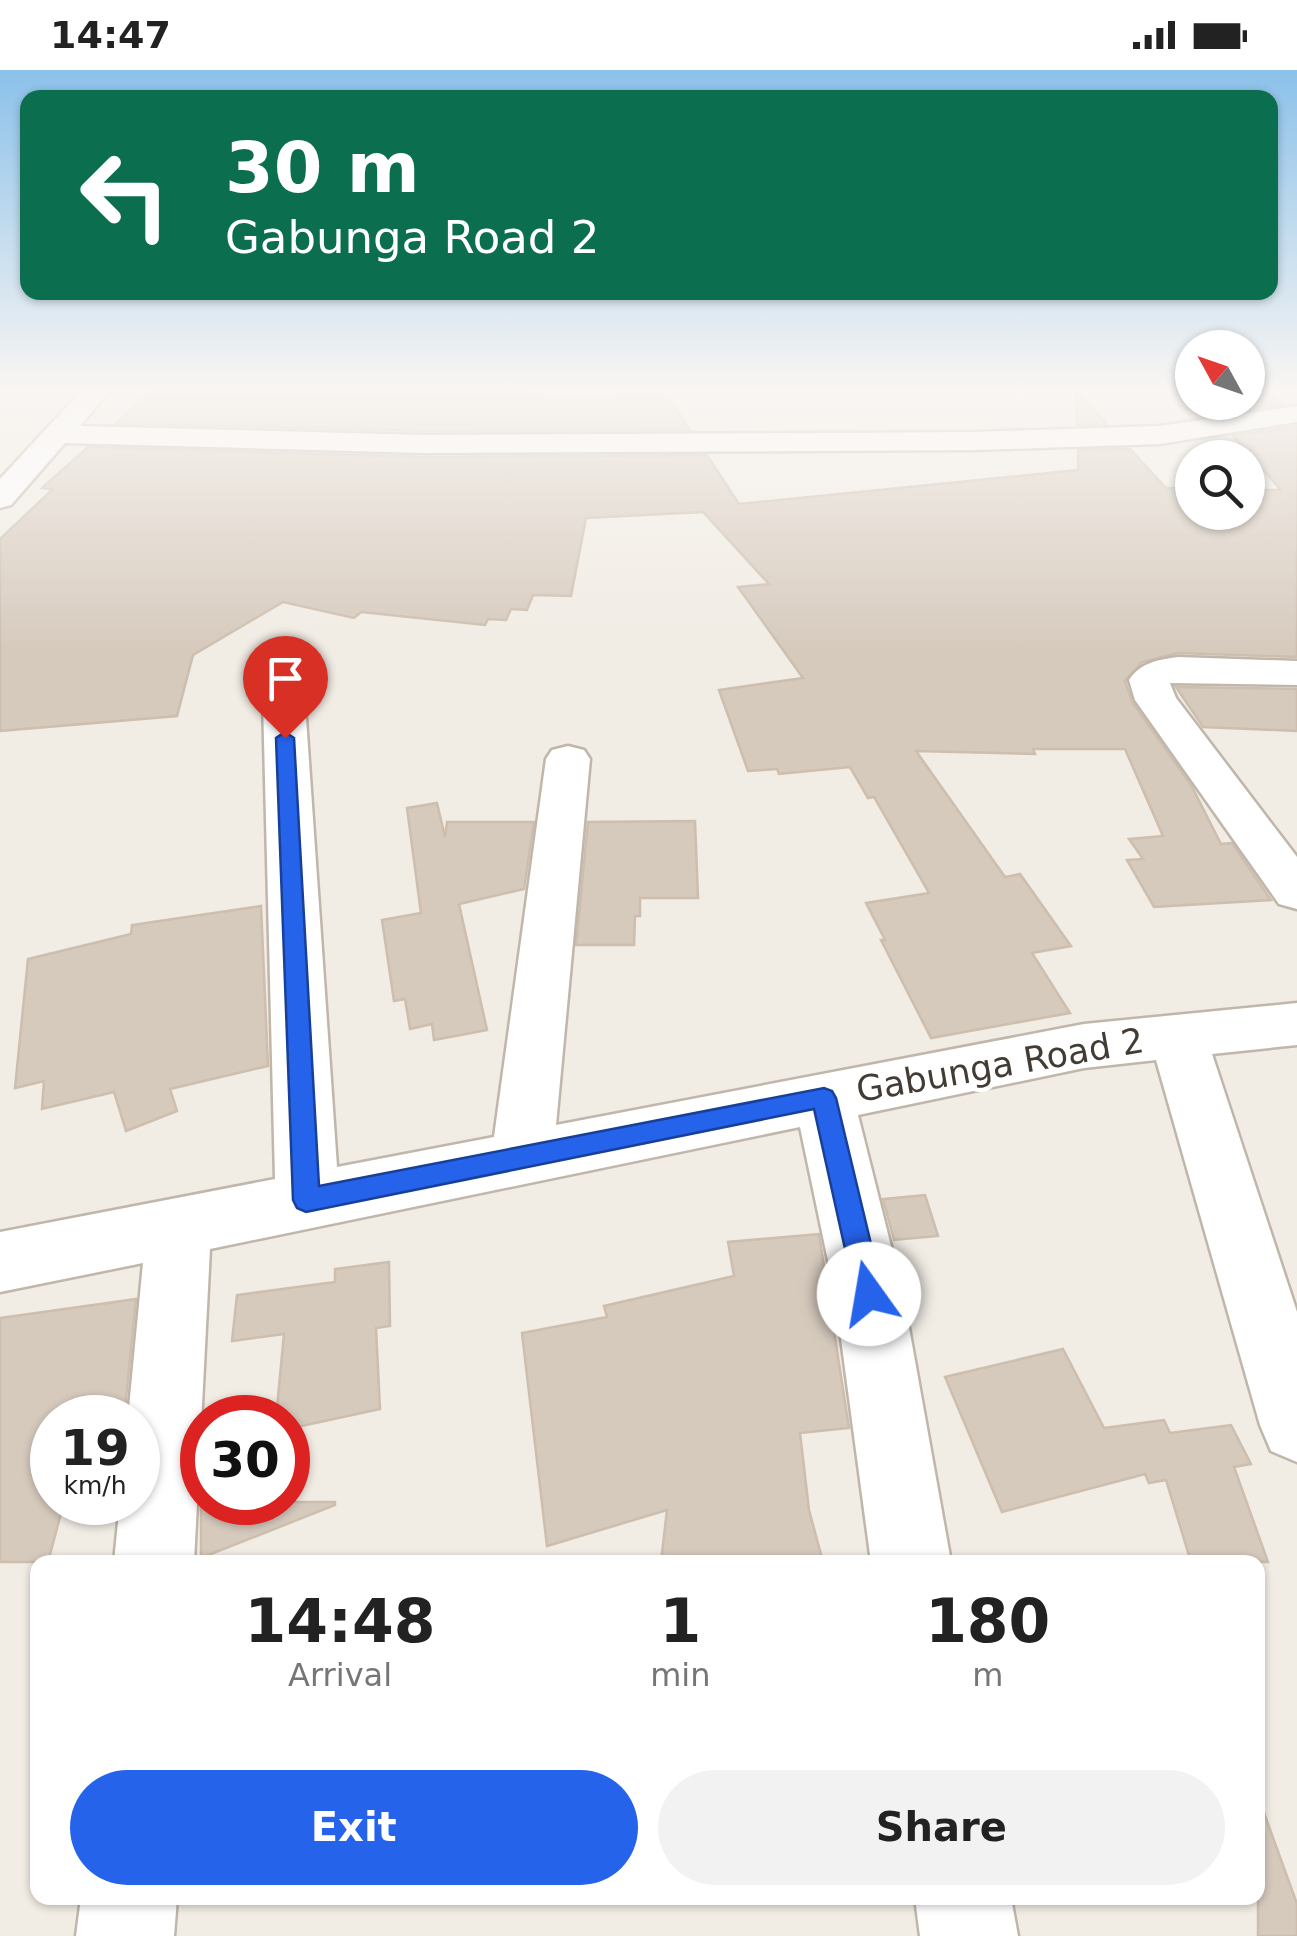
<!DOCTYPE html>
<html lang="en">
<head>
<meta charset="utf-8">
<style>
  body { margin:0; font-family:"DejaVu Sans",sans-serif; background:#f2f2f2; color:#222; height:100vh; display:flex; flex-direction:column; font-size:38px; white-space:nowrap }
  * { box-sizing:border-box; margin:0 }
  p { font-size:32px; color:#767676 }
  .icon { flex:none; width:55px; height:55px; fill:none; stroke:currentColor; stroke-width:2; stroke-linecap:round; stroke-linejoin:round }
  .map { position:relative; flex:1; overflow:hidden }
  .details { position:absolute; left:30px; top:1485px; width:1235px; height:350px; display:flex; flex-direction:column; background:#fff; border-radius:20px; box-shadow:0 2px 8px #0004 }
  .details>* { flex:none }
  .guide { position:absolute; left:20px; top:20px; width:1258px; height:210px; border-radius:20px; box-shadow:0 2px 8px #0004; background:#0b6e4f; color:#fff; overflow:hidden }
  .needle { width:65px; rotate:310deg }
  .fabs { position:absolute; left:1175px; top:260px; display:grid; gap:20px }
  .fabs a { display:grid; place-items:center; width:90px; height:90px; border-radius:50%; background:#fff; box-shadow:0 2px 8px #0004; font-size:50px }
  .speed { position:absolute; left:30px; top:1325px; display:flex; gap:20px; font-size:50px; font-weight:700; text-align:center }
  .speed>* { display:grid; place-content:center; width:130px; height:130px; border-radius:50%; background:#fff; box-shadow:0 2px 8px #0004; line-height:1 }
  .speed small { font-size:25px; font-weight:400 }
  .speed .limit { border:15px solid #d22; background:#fff; color:#111 }
  .pin { position:absolute; display:grid; place-items:center; width:85px; height:85px; color:#fff; margin:-102px -42px; border-radius:50% 50% 50% 0; rotate:-45deg; box-shadow:0 0 10px #0007 }
  .pin .icon { rotate:45deg }
  .me { position:absolute; width:110px; margin:-55px; rotate:347deg; stroke-linejoin:round; filter:drop-shadow(0 0 8px #0008) }
  .turn { display:flex; align-items:center; gap:35px; height:210px; padding:0 40px; font-size:45px }
  .turn .icon { width:130px; height:130px; stroke-width:2.5 }
  .turn b { display:block; font-size:70px; line-height:85px }
  .eta { display:flex; justify-content:space-evenly; align-items:center; height:170px; text-align:center }
  .eta b { font-size:60px; font-weight:700; line-height:70px }
  .cta { display:flex; gap:20px; margin-top:auto; padding:20px 40px }
  .cta a { flex:1; height:115px; border-radius:60px; background:#2563eb; color:#fff; font-size:40px; font-weight:700; line-height:115px; text-align:center }
  .cta a+a { background:#f2f2f2; color:#222 }
  .status { display:flex; justify-content:space-between; align-items:center; height:70px; padding:0 50px; background:#fff; direction:ltr }
  .status svg { height:28px; fill:currentColor }
  .map>svg:first-child { display:block }
</style>
</head>
<body>
<div class="status"><b>14:47</b><svg viewBox="0 0 49 12"><path d="M0 12V9h3v3zM5 12V6h3v6zM10 12V3h3v9zM15 12V0h3v12zM26 1h20v11H26zM47 4h2v5h-2z"/></svg></div>
<div class="map">
<svg width="1297" height="1866" viewBox="0 0 1297 1866">
  <rect width="100%" height="100%" fill="#f1ece4"/>
  <!-- building -->
  <g fill="#d6cabd" stroke="#cdbead" stroke-width="2.5">
    <path d="M154 319H530L528 325 546 327 668 326 690 360 423 361 116 353Z"/>
    <path d="M1248 319H1263L1282 334 1213 344 1202 332H1248Z"/>
    <path d="M1076 320 1107 354 1077 355Z"/>
    <path d="M1297 356V587L1177 583 1142 592 1125 611 1132 632 1191 715 1221 774 1232 773 1271 830 1154 837 1127 790 1143 789 1129 769 1163 766 1125 679H1033L1035 684 916 681 1005 807 1020 804 1071 876 1032 883 1070 943 931 968 881 870H885L866 833 929 823 874 727 868 728 850 697 779 704 777 699 748 701 719 620 803 608 738 517 769 514 703 442 586 448 571 526 533 525 527 540 511 539 506 550 488 549 485 555 361 542 354 548 283 532 193 585 177 646 0 661V469L53 419 42 418 88 377 423 387 707 385 739 434 1078 400V380L1130 379 1166 418H1192V442H1248V420H1281L1233 366Z"/>
    <path d="M1176 617 1297 619V661L1203 657Z"/>
    <path d="M437 733 445 767 447 752H534L524 819 459 834 487 960 434 970 432 954 410 959 405 929 394 931 382 850 421 843 407 738Z"/>
    <path d="M695 751 698 828H640V846H635L634 875H576L588 752Z"/>
    <path d="M261 836 268 996 170 1019 177 1041 126 1061 114 1022 42 1039 44 1011 15 1018 28 889 131 864 132 855Z"/>
    <path d="M925 1125 938 1166 894 1170 883 1129Z"/>
    <path d="M819 1164 849 1358 800 1363 809 1440 823 1492H661L667 1440 547 1476 522 1263 607 1247 604 1236 734 1206 728 1172Z"/>
    <path d="M389 1192 390 1256 376 1258 380 1339 288 1359V1348H276L284 1264 232 1271 237 1225 335 1212V1199Z"/>
    <path d="M136 1229 124 1348H52V1432H64L48 1492H0V1248Z"/>
    <path d="M1063 1279 1104 1358 1164 1350 1170 1363 1231 1355 1251 1394 1234 1397 1268 1492H1191L1166 1410 1149 1413 1145 1404 1002 1442 945 1307Z"/>
    <path d="M201 1432H335V1435L201 1488Z"/>
    <path d="M1263 1740 1297 1834V1866H1258V1741Z"/>
  </g>
  <g fill="none" stroke-linecap="round" stroke-linejoin="round">
    <!-- minor casing -->
    <g stroke="#c0b6aa" stroke-width="5">
      <g id="minor">
        <path d="M83 319H111L80 356 423 365 975 362 1160 356 1297 336V352L1160 374 975 380 423 383 65 373 11 435 0 438V409Z"/>
        <path d="M282 578 296 582 302 590 337 1097 494 1067 546 689 552 680 568 676 584 680 590 689 556 1055 1084 954 1297 933V975L1212 984 1297 1242V1392L1271 1381 1260 1355 1156 990 1084 998 858 1045 903 1224 951 1492H871L835 1224 800 1057 210 1179 194 1492H114L120 1432H138V1348H128L143 1193 0 1222V1162L275 1109 262 590 268 582Z"/>
        <path d="M1178 587 1297 591V615L1170 613 1176 628 1297 787V839L1279 834 1135 630 1129 610C1141 592 1158 590 1178 587Z"/>
        <path d="M81 1828H177L174 1866H76Z"/>
        <path d="M915 1828H1011L1018 1866H920Z"/>
      </g>
    </g>
    <!-- minor -->
    <use href="#minor" fill="#fff" fill-rule="evenodd"/>
  </g>
  <!-- sky -->
  <linearGradient id="sky" x2="0" y2="1"><stop stop-color="#8bc1ea"/><stop offset="0.55" stop-color="#f9f6f3"/><stop offset="1" stop-color="#f9f6f3" stop-opacity="0"/></linearGradient>
  <rect width="1297" height="580" fill="url(#sky)"/>
  <!-- route -->
  <path fill="#2563eb" stroke="#184099" stroke-width="2.5" d="M285 662 294 668 319 1116 824 1018 832 1021 836 1028 883 1224 879 1233 869 1237 859 1233 855 1224 814 1039 306 1142 297 1138 293 1130 276 668Z"/>
  <g text-anchor="middle" stroke-width="9" stroke-linejoin="round" paint-order="stroke">
    <!-- street labels -->
    <g font-size="35" fill="#433c34" stroke="#fff">
      <text transform="translate(1000 995) rotate(-10)" y="12">Gabunga Road 2</text>
    </g>
  </g>
</svg>
<div class="fabs">
<a><svg class="needle" viewBox="-14 -14 28 28"><path d="M0-13l5 13h-10z" fill="#e53935"/><path d="M0 13l5-13h-10z" fill="#767676"/></svg></a>
<a><svg class="icon" aria-label="search" viewBox="0 0 24 24"><circle cx="10" cy="10" r="6"/><path d="M15 15l6 6"/></svg></a>
</div>
<div class="speed"><div>19<small>km/h</small></div><div class="limit">30</div></div>
<div class="pin" style="left:285px;top:668px;background:#d93025"><svg class="icon" aria-label="arrive" viewBox="0 0 24 24"><path d="M6 21V4h12l-3 4 3 4H6"/></svg></div>
<svg class="me" style="left:869px;top:1224px" viewBox="-20 -20 40 40"><circle r="19" fill="#fff"/><path d="M0-13L10 11 0 6-10 11z" fill="#2563eb"/></svg>
<div class="guide">
<div class="turn"><svg class="icon" aria-label="left" viewBox="0 0 24 24"><path d="M17 20v-9H6M10 6l-5 5 5 5"/></svg><div><b>30 m</b>Gabunga Road 2</div></div>
</div>
<section class="details">
<div class="eta">
<div><b>14:48</b><p>Arrival</p></div>
<div><b>1</b><p>min</p></div>
<div><b>180</b><p>m</p></div>
</div>
<div class="cta"><a>Exit</a><a>Share</a></div>
</section>
</div>
</body>
</html>
